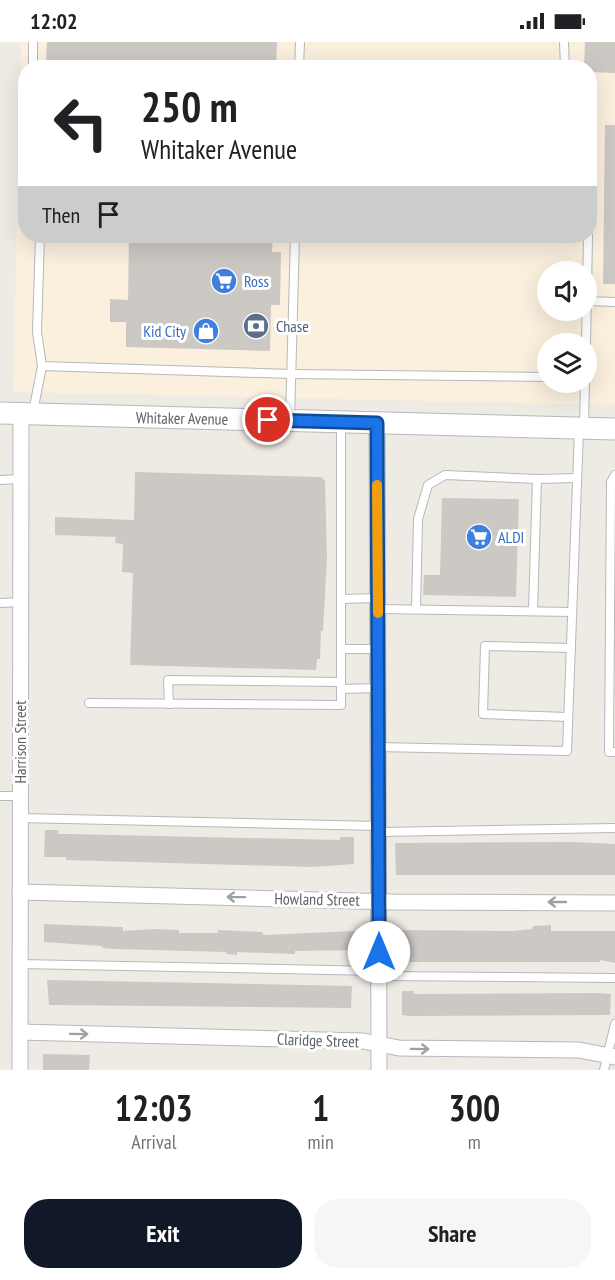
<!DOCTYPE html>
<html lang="en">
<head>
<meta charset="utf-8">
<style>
  body { margin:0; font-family:"PT Sans Narrow",sans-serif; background:#f6f6f6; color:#202124; height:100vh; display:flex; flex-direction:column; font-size:22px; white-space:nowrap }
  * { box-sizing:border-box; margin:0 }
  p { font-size:20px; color:#757577 }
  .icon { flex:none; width:33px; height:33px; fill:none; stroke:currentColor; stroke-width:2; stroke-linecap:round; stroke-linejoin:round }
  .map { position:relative; height:1028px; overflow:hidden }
  .side { display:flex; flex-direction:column; background:#fff; flex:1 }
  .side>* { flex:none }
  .banner { position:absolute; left:18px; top:18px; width:579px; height:183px; border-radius:24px; box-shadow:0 6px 24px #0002; background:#fff; color:#202124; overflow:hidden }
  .tools { position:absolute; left:537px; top:219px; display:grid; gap:12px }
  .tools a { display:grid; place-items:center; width:60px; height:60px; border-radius:50%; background:#fff; box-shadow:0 6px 24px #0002; font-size:30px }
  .pin { position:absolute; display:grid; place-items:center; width:51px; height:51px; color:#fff; margin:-26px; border:3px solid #fff; border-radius:50%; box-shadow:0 2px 6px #0007 }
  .me { position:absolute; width:66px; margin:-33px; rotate:0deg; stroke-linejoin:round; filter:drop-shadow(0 0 4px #0008) }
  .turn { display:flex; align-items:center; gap:21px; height:126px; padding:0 24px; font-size:27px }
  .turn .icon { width:78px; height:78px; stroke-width:2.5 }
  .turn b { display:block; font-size:42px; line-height:51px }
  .then { display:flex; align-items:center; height:57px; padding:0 24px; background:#0003; gap:12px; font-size:22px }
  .eta { display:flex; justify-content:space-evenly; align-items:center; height:102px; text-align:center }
  .eta b { font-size:36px; font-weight:700; line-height:42px }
  .primary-button { display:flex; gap:12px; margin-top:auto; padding:12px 24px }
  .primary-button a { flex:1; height:69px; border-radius:24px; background:#111827; color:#fff; font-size:24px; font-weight:700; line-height:69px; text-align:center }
  .primary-button a+a { background:#f6f6f6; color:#202124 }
  .status { display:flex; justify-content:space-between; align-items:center; height:42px; padding:0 30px; background:#fff; direction:ltr }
  .status svg { height:16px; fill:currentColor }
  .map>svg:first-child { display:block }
</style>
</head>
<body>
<div class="status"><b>12:02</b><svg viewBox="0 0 49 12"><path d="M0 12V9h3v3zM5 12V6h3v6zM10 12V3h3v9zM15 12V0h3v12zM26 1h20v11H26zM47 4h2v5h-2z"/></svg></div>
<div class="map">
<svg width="615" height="1028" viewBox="0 0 615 1028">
  <rect width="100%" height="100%" fill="#eeebe5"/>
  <!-- commercial -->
  <path fill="#fbefde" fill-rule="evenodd" d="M21 0H615V363L13 350ZM26 26H590V194H26ZM548 230H586V268H548ZM548 302H586V340H548Z"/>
  <!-- building -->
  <g fill="#ccc8c4">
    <path d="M47 0H277L276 26H162V23L46 20Z"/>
    <path d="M585 0H615V31L590 30V26H584Z"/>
    <path d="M605 83H615V242H603Z"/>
    <path d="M129 194H273L272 210H281L280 263H271L270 309 126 305V280H110V257L128 258Z"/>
    <path d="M135 430 321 435 325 439 327 517 323 589H321L320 617H317L316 628 130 623 133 531 122 530 123 502 115 501 116 495 55 493V475L134 478Z"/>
    <path d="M442 456 519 457 516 555 423 553 424 533H440Z"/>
    <path d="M45 788H58V792H70L340 798V795H354V822L313 825 66 818V815H44Z"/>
    <path d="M572 800 615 802V833H396L395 801Z"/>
    <path d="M44 882 123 885V889L155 887 179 888V891H218V888L262 890 264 893 354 889V895H360V908L295 909V912L237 910V913L226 912V910L116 907 102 906V904L44 900Z"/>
    <path d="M551 883V889H615V921L600 918V920H396L395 913 396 888 513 889 532 887 533 884Z"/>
    <path d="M47 938 352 944 351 966 49 963Z"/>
    <path d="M402 949H414V952L598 951 611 952 610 973 411 974 402 973Z"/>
    <path d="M43 1012 90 1013 89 1028H43Z"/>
  </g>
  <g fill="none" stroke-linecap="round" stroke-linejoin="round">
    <!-- lane casing -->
    <g stroke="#b6b8bb" stroke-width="10">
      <g id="lane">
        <path d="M564 0 565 26"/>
        <path d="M33 26V0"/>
        <path d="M299 26 300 0"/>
        <path d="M40 194 37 290 42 324"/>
        <path d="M587 259 615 260"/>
        <path d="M586 302 588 194"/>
        <path d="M33 370 42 324 291 332 548 335"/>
        <path d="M290 378 295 194"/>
        <path d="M584 384 585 340"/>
        <path d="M615 433 611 440 609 710H615"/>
        <path d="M0 438 21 437"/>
        <path d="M341 557 377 556"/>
        <path d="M0 561 21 560"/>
        <path d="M378 567 572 570"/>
        <path d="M416 567 418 477 428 443 445 433 537 437"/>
        <path d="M533 569 537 437 577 436"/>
        <path d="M341 607H378"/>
        <path d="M341 647 378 646"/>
        <path d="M89 661 341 663V382"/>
        <path d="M169 662 168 638 341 640"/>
        <path d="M568 675 483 672 485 604 571 606"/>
        <path d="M378 705 567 709 579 388"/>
        <path d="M0 754H20"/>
        <path d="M20 776 379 784"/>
        <path d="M379 790 615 786"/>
        <path d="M20 922 379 929"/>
        <path d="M379 934 615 936"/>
        <path d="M604 1028 615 982"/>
      </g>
    </g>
    <!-- street casing -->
    <g stroke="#b6b8bb" stroke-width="17">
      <g id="street">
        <path d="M377 381 379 1028"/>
        <path d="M20 850 393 860 615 861"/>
        <path d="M20 990 363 999 399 1006 579 1008 615 1015"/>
        <path d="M20 1028 21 371"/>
      </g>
    </g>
    <!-- secondary casing -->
    <g stroke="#b4b9bb" stroke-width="23">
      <path id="secondary" d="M0 371 615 387"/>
    </g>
    <!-- lane -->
    <use href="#lane" stroke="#fff" stroke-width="8"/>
    <!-- street -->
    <use href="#street" stroke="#fff" stroke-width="15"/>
    <!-- secondary -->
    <use href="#secondary" stroke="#fff" stroke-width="21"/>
  </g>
  <!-- one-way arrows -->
  <defs><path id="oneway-shaft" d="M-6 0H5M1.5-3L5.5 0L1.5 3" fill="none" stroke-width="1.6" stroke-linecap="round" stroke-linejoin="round" transform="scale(1.5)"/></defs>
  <g stroke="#9ea1a2">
    <use href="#oneway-shaft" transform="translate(236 855) rotate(-179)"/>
    <use href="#oneway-shaft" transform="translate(557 860) rotate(-180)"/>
    <use href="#oneway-shaft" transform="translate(79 992) rotate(1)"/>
    <use href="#oneway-shaft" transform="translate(420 1007) rotate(1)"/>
  </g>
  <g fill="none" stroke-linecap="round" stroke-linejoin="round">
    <!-- route casing -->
    <g stroke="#114b97" stroke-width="15">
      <path id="route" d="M268 378 377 381 379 910"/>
    </g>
    <!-- route -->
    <use href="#route" stroke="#1a73e8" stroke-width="10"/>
    <!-- slow -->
    <path stroke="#f59e0b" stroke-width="10" d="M377 443 378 571"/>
  </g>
  <!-- icons -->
  <defs>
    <g id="supermarket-disc" transform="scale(1.35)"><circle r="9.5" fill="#3f7fe0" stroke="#fff"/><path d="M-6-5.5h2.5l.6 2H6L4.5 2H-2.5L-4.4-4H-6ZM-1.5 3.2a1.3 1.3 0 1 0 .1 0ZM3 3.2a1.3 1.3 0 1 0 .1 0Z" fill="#fff"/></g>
    <g id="bank-disc" transform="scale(1.35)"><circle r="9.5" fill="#5c6f8a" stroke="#fff"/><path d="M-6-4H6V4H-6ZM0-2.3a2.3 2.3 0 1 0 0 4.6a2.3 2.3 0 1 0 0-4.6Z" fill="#fff"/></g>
    <g id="shop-disc" transform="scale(1.35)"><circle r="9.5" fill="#3f7fe0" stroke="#fff"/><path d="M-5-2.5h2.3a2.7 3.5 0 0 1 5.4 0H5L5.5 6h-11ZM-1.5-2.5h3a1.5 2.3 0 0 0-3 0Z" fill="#fff"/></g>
  </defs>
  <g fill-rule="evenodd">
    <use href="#supermarket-disc" x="224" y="239"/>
    <use href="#bank-disc" x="256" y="284"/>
    <use href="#shop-disc" x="206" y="289"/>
    <use href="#supermarket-disc" x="479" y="495"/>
  </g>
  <g text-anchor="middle" stroke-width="6" stroke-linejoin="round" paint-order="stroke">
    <!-- shop labels -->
    <g font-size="16" fill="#366cbe" stroke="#fff" text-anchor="start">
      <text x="244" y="245">Ross</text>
      <text x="186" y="295" text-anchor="end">Kid City</text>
      <text x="498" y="501">ALDI</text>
    </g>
    <!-- service labels -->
    <g font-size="16" fill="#4e5e75" stroke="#fff" text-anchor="start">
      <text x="276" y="290">Chase</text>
    </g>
    <!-- street labels -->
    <g font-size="16" fill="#5d6264" stroke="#fff">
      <text transform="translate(182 376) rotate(1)" y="6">Whitaker Avenue</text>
      <text transform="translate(20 700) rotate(-90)" y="6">Harrison Street</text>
      <text transform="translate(317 857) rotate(1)" y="6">Howland Street</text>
      <text transform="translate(318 998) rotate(2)" y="6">Claridge Street</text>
    </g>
  </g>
</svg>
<div class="tools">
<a><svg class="icon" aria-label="sound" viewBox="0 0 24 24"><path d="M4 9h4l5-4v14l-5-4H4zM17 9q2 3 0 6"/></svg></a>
<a><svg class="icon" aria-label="layers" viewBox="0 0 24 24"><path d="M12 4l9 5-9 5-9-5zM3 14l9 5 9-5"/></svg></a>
</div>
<div class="pin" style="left:268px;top:378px;background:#d93025"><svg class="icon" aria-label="arrive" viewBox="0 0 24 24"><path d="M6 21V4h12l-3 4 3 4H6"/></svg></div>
<svg class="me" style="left:379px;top:910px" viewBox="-20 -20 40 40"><circle r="19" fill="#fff"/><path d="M0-13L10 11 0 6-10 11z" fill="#1a73e8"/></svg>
<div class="banner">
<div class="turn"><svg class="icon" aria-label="left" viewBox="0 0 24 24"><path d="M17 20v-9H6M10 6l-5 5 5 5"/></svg><div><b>250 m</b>Whitaker Avenue</div></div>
<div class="then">Then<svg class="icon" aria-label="arrive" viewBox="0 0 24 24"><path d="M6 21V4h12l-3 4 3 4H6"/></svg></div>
</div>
</div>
<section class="side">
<div class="eta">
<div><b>12:03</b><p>Arrival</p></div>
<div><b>1</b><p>min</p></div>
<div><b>300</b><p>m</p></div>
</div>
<div class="primary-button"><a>Exit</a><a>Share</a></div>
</section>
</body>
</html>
